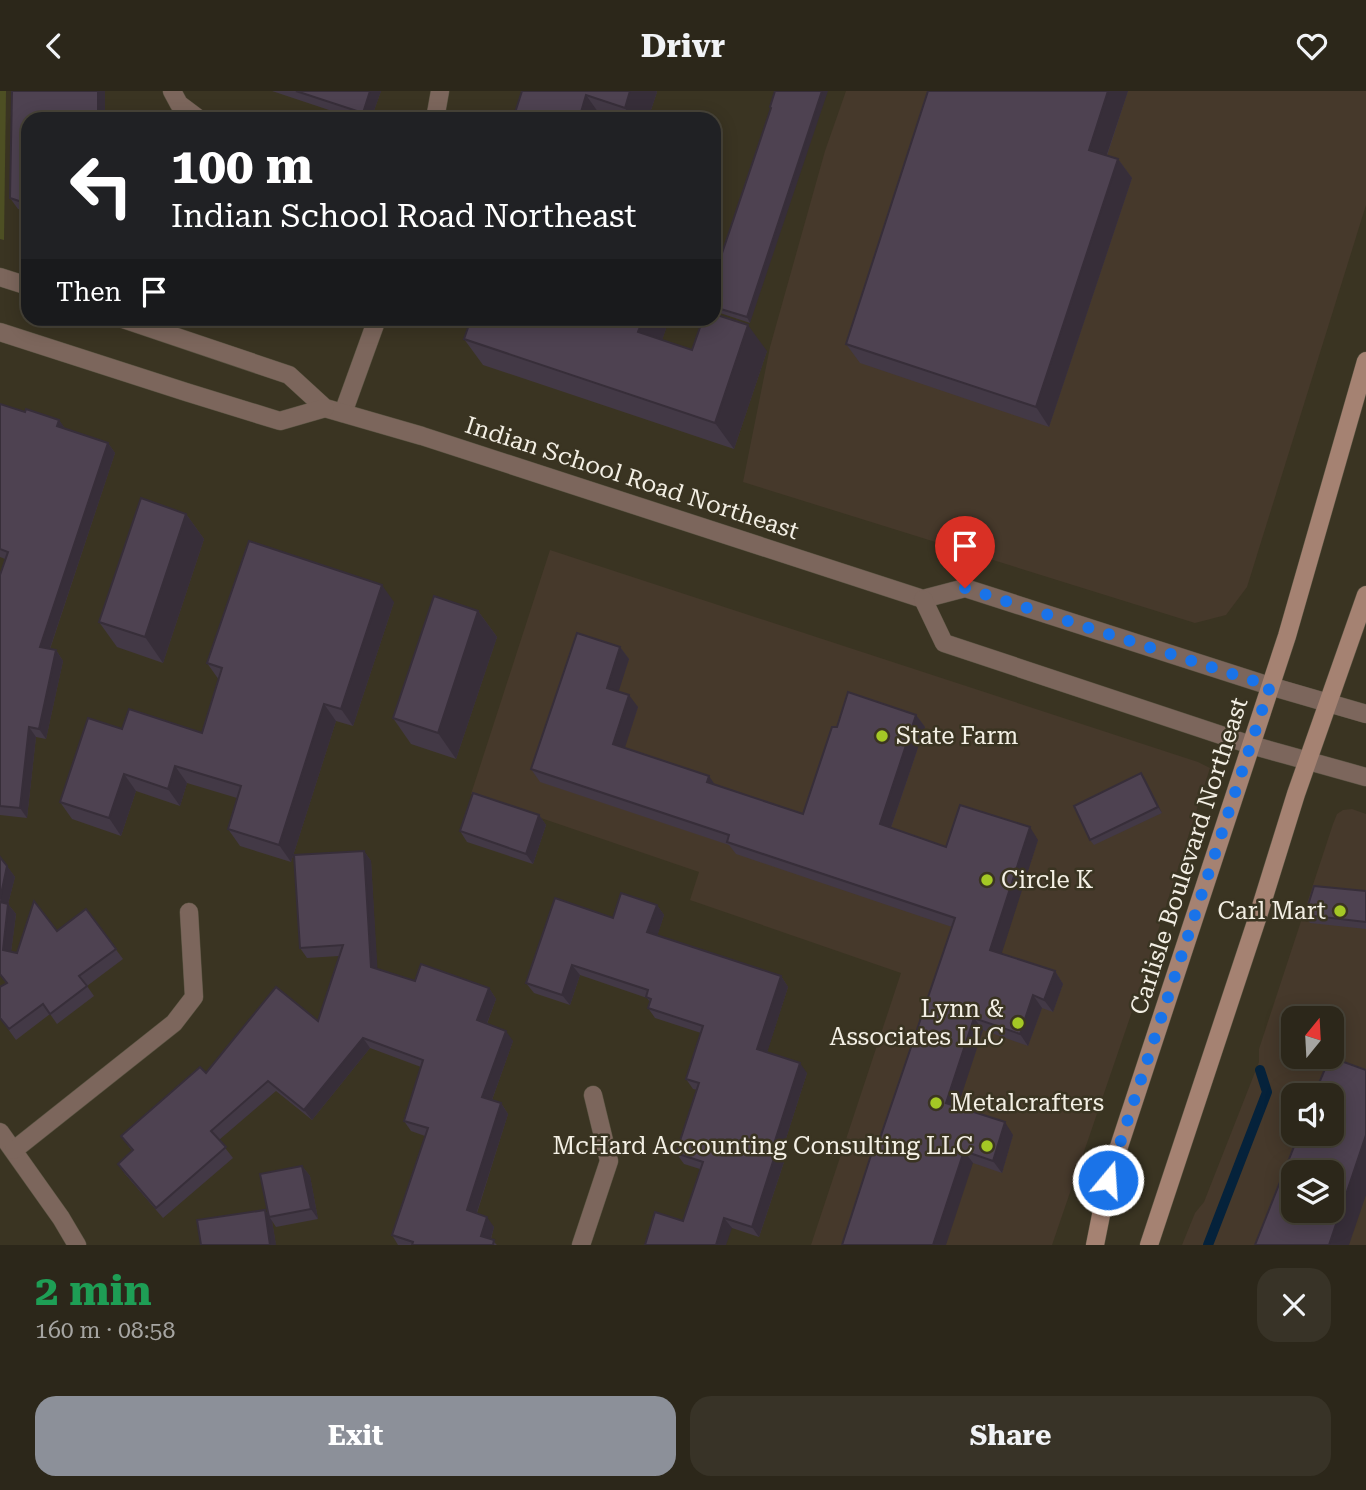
<!DOCTYPE html>
<html lang="en">
<head>
<meta charset="utf-8">
<style>
  body { margin:0; font-family:"Roboto Serif",serif; background:#383327; color:#f1f3f6; height:100vh; display:flex; flex-direction:column; font-size:26px; white-space:nowrap }
  * { box-sizing:border-box; margin:0 }
  p { font-size:23px; color:#a6a5a2 }
  .icon { flex:none; width:38px; height:38px; fill:none; stroke:currentColor; stroke-width:2; stroke-linecap:round; stroke-linejoin:round }
  .map { position:relative; height:1154px; overflow:hidden }
  .details { display:flex; flex-direction:column; background:#2c271a; flex:1 }
  .details>* { flex:none }
  .banner { position:absolute; left:21px; top:21px; width:700px; height:214px; border-radius:21px; box-shadow:0 4px 18px #0003,0 0 0 2px #484439; background:#202124; color:#fff; overflow:hidden }
  .needle { width:46px; rotate:18deg }
  .buttons { position:absolute; left:1281px; top:915px; display:grid; gap:14px }
  .buttons a { display:grid; place-items:center; width:63px; height:63px; border-radius:14px; background:#2c271a; box-shadow:0 4px 18px #0003,0 0 0 2px #484439; font-size:35px }
  .pin { position:absolute; display:grid; place-items:center; width:60px; height:60px; color:#fff; margin:-72px -30px; border-radius:50% 50% 50% 0; rotate:-45deg; box-shadow:0 0 7px #0007 }
  .pin .icon { rotate:45deg }
  .me { position:absolute; width:77px; margin:-38px; rotate:18deg; stroke-linejoin:round; filter:drop-shadow(0 0 5px #0008) }
  .turn { display:flex; align-items:center; gap:24px; height:147px; padding:0 35px; font-size:32px }
  .turn .icon { width:91px; height:91px; stroke-width:2.5 }
  .turn b { display:block; font-size:49px; line-height:60px }
  .then { display:flex; align-items:center; height:66px; padding:0 35px; background:#0003; gap:14px; font-size:26px }
  .round { display:grid; place-items:center; flex:none; width:74px; height:74px; border-radius:21px; background:#383327 }
  .overview { display:flex; align-items:center; justify-content:space-between; height:119px; padding:0 35px }
  h1 { font-size:42px; font-weight:700; line-height:52px; color:#1e9e55 }
  .button { display:flex; gap:14px; margin-top:auto; padding:14px 35px }
  .button a { flex:1; height:80px; border-radius:21px; background:#8c9099; color:#fff; font-size:28px; font-weight:700; line-height:80px; text-align:center }
  .button a+a { background:#383327; color:#f1f3f6 }
  header { display:flex; justify-content:space-between; align-items:center; height:91px; padding:0 35px; background:#2c271a; font-size:32px; font-weight:700 }
  .map>svg:first-child { display:block }
</style>
</head>
<body>
<header><svg class="icon" aria-label="back" viewBox="0 0 24 24"><path d="M15 5l-7 7 7 7"/></svg>Drivr<svg class="icon" aria-label="heart" viewBox="0 0 24 24"><path d="M12 20l-8-8c-3-5 5-10 8-4 3-6 11-1 8 4z"/></svg></header>
<div class="map">
<svg width="1366" height="1154" viewBox="0 0 1366 1154">
  <rect width="100%" height="100%" fill="#3a3422"/>
  <!-- commercial -->
  <g fill="#46392b" fill-rule="evenodd">
    <path d="M846 0H1366V114L1247 496 1226 524 1195 532 743 391 770 256 825 60Z"/>
    <path d="M550 459 1198 671 1210 677 1137 906 1052 1154H811L901 882 690 809 699 781 471 703Z"/>
    <path d="M1352 718 1366 723V1154H1182L1195 1122 1204 1111 1259 971V958L1333 733 1337 723 1343 719ZM1293 928H1332V966H1293ZM1293 1004H1332V1043H1293ZM1293 1082H1332V1120H1293Z"/>
  </g>
  <!-- green -->
  <path fill="#4d4f23" d="M0 0H6L4 149 0 148Z"/>
  <g fill="none" stroke-linecap="round" stroke-linejoin="round">
    <!-- stream -->
    <path stroke="#05223b" stroke-width="10" d="M1208 1154 1267 1001 1260 979"/>
    <!-- minor casing -->
    <g stroke="#585241" stroke-width="19">
      <g id="minor">
        <path d="M172 0 179 13 199 28"/>
        <path d="M435 28 440 0"/>
        <path d="M343 322 377 228"/>
        <path d="M0 1041 61 1127 77 1154"/>
        <path d="M14 1059 174 932 194 906 189 821"/>
        <path d="M581 1154 609 1070 593 1004"/>
      </g>
    </g>
    <!-- tertiary casing -->
    <g stroke="#585241" stroke-width="19">
      <g id="tertiary">
        <path d="M0 186 28 195"/>
        <path d="M123 228 289 284 325 317 422 345 923 508 965 497 1270 595 1366 623"/>
        <path d="M0 241 186 301 280 330 325 317"/>
        <path d="M923 508 944 552 1251 654 1366 686"/>
      </g>
    </g>
    <!-- secondary casing -->
    <g stroke="#585241" stroke-width="19">
      <g id="secondary">
        <path d="M1095 1154 1108 1089 1287 545 1366 270"/>
        <path d="M1149 1154 1258 825 1296 703 1366 504"/>
      </g>
    </g>
    <!-- minor -->
    <use href="#minor" stroke="#7c665c" stroke-width="18"/>
    <!-- tertiary -->
    <use href="#tertiary" stroke="#7c665c" stroke-width="18"/>
    <!-- secondary -->
    <use href="#secondary" stroke="#a58272" stroke-width="18"/>
  </g>
  <!-- wall -->
  <g fill="#433946">
    <path d="M12 0H105V28H28V121L18 118 10 107Z"/>
    <path d="M272 0H381L371 28H356Z"/>
    <path d="M522 0H656L657 1 648 28H513Z"/>
    <path d="M775 0 750 232 714 220V186L771 18 770 16Z"/>
    <path d="M928 0H1128L1107 65 1118 68 1132 87 1049 336 860 272 846 253Z"/>
    <path d="M471 228H668L669 229 662 249 692 259 767 260 734 358 483 274 464 248Z"/>
    <path d="M0 313 25 321 59 329 65 338 108 352 115 362 50 558 56 559 63 570 46 648 36 646 27 727 0 724V484L5 468 0 466Z"/>
    <path d="M186 423 204 448 163 572 117 556 99 531Z"/>
    <path d="M394 511 353 635 336 630 291 771 240 755 228 738 237 707 187 692 180 715 136 700 121 745 72 728 60 711 122 638 202 642 219 589 207 572Z"/>
    <path d="M478 520 497 546 456 668 411 653 393 627Z"/>
    <path d="M620 556 629 568 618 601 638 616 624 657 715 693 803 723 837 636 916 624 925 636 891 737 946 756 1038 749 1001 863 1055 880 1063 893 1053 921 1042 917 1028 955 983 939 957 1016 1013 1044 1002 1082 973 1072 877 1056 952 836 736 763 729 754 540 691 531 678Z"/>
    <path d="M1145 688 1162 722 1094 754 1090 749Z"/>
    <path d="M539 724 546 734 533 773 467 751 460 740Z"/>
    <path d="M364 760 371 770 377 878 415 890 489 897 496 908 487 933 513 950 492 1009 501 1012 508 1023 477 1122 494 1136 491 1148 497 1154H398L392 1144 425 1045 411 1040 404 1030 421 976 370 957 312 1029 276 1000 219 1049 233 1067 163 1127 125 1083 118 1073 132 1060 121 1045 206 982 318 930 339 865 307 867 300 857Z"/>
    <path d="M0 766 15 786 8 813 16 823 11 861 17 862 57 840 86 818 123 868 87 895 94 905 57 933 50 923 16 949 0 927 6 892 0 884Z"/>
    <path d="M1366 800V838L1310 832 1305 824Z"/>
    <path d="M657 814 664 824 657 845 781 885 788 896 767 961 807 982 781 1063 785 1068 759 1146 732 1137 683 1130 700 1078 684 1073 676 1062 697 999 693 998 686 988 701 942 655 927 648 917 650 911 647 907 580 884 570 914 534 902 526 892 613 827Z"/>
    <path d="M302 1075 310 1085 318 1128 276 1136 272 1130 276 1154 265 1119 269 1125Z"/>
  </g>
  <!-- shaded-wall -->
  <g fill="#372e39">
    <rect x="98" y="0" width="7" height="28"/>
    <path d="M370 0H381L371 28H367L363 22Z"/>
    <path d="M630 0H656L657 1 648 28H633L625 17Z"/>
    <path d="M822 0H828L750 232 747 226Z"/>
    <path d="M1108 0H1128L1102 78 1089 59Z"/>
    <path d="M586 4 603 28H579Z"/>
    <path d="M1118 68 1132 87 1049 336 1036 316Z"/>
    <path d="M643 228H668L669 229 656 267 638 241Z"/>
    <path d="M748 234 767 260 734 358 715 332Z"/>
    <path d="M59 329 66 339 57 335Z"/>
    <path d="M108 352 115 362 47 566 40 556Z"/>
    <path d="M186 423 204 448 163 572 145 546Z"/>
    <path d="M382 494 394 511 353 635 341 618Z"/>
    <path d="M478 520 497 546 456 668 438 642Z"/>
    <path d="M620 556 629 568 616 609 607 597Z"/>
    <path d="M56 559 63 570 46 648 39 638Z"/>
    <path d="M629 604 638 616 622 666 613 653Z"/>
    <path d="M324 613 336 630 291 771 279 754Z"/>
    <path d="M916 624 925 636 888 745 880 733Z"/>
    <path d="M29 636 36 646 27 727 20 717Z"/>
    <path d="M175 675 187 692 180 715 168 698Z"/>
    <path d="M1141 682 1145 688 1162 722 1158 716Z"/>
    <path d="M124 683 136 700 121 745 109 727Z"/>
    <path d="M709 685 718 698 707 691Z"/>
    <path d="M539 724 546 734 533 773 526 763Z"/>
    <path d="M1030 736 1038 749 999 871 990 859Z"/>
    <path d="M364 760 371 770 378 886 371 876Z"/>
    <path d="M7 775 15 786 8 813 16 823 10 869 3 859 0 811Z"/>
    <path d="M657 814 664 824 655 852 647 841Z"/>
    <path d="M572 874 580 884 570 914 562 904Z"/>
    <path d="M1055 880 1063 893 1053 921 1044 909Z"/>
    <path d="M781 885 788 896 765 968 757 958Z"/>
    <path d="M489 897 496 908 484 940 477 929Z"/>
    <path d="M1033 904 1042 917 1028 955 1020 943Z"/>
    <path d="M974 927 983 939 955 1024 946 1012Z"/>
    <path d="M506 940 513 950 489 1017 482 1006Z"/>
    <path d="M363 947 370 957 312 1029 304 1019Z"/>
    <path d="M800 972 807 982 781 1063 785 1068 759 1146 752 1136 773 1056Z"/>
    <path d="M501 1012 508 1023 474 1130 467 1119Z"/>
    <path d="M1005 1031 1013 1044 1002 1082 993 1070Z"/>
    <path d="M1366 1044V1104L1349 1154H1329Z"/>
    <path d="M964 1060 973 1072 946 1154H933Z"/>
    <path d="M302 1075 310 1085 318 1128 311 1118Z"/>
    <path d="M265 1119 272 1130 276 1154H270Z"/>
    <path d="M487 1126 494 1136 489 1154 481 1145Z"/>
    <path d="M724 1127 732 1137 726 1154H716Z"/>
  </g>
  <!-- building -->
  <g fill="#4e4251" stroke="#372e39" stroke-width="2" fill-rule="evenodd">
    <path d="M12 0H98V28H28V113L10 107Z"/>
    <path d="M296 0H370L363 22Z"/>
    <path d="M522 0H630L625 17 586 4 579 28H513Z"/>
    <path d="M775 0H822L747 226 714 216V186L771 17 770 16Z"/>
    <path d="M928 0H1108L1089 59 1118 68 1036 316 846 253Z"/>
    <path d="M714 223 748 234 715 332 464 248 471 228H643L638 241 692 259 703 228H714Z"/>
    <path d="M0 313 25 321 26 318 59 329 57 335 108 352 40 556 56 559 39 638 29 636 20 717 0 715V484L8 461 0 458Z"/>
    <path d="M141 407 186 423 145 546 99 531Z"/>
    <path d="M249 450 382 494 341 618 324 613 279 754 228 738 241 695 175 675 168 698 124 683 109 727 60 711 88 627 122 638 129 618 202 642 222 577 207 572Z"/>
    <path d="M434 505 478 520 438 642 393 627Z"/>
    <path d="M577 542 620 556 607 597 629 604 613 653 709 685 707 691 803 723 832 636H837L848 601 916 624 880 733 946 756 960 714 1030 736 990 859 1055 880 1044 909 1033 904 1020 943 974 927 946 1012 1005 1031 993 1070 964 1060 933 1154H842L874 1055 877 1056 955 827 727 751 729 744 531 678Z"/>
    <path d="M1141 682 1158 716 1090 749 1074 715Z"/>
    <path d="M473 702 539 724 526 763 460 740Z"/>
    <path d="M364 760 371 876 415 890 421 873 489 897 477 929 506 940 482 1006 501 1012 467 1119 487 1126 481 1145 494 1149 493 1154H412L413 1151 392 1144 428 1037 404 1030 423 969 363 947 304 1019 268 990 211 1040 226 1056 156 1117 118 1073 133 1059 121 1045 200 976 206 982 276 896 318 930 343 854 300 857 294 764Z"/>
    <path d="M0 766 7 775 0 808Z"/>
    <path d="M1314 795 1366 800V831L1305 824Z"/>
    <path d="M621 802 657 814 647 841 781 885 757 958 800 972 773 1056 777 1058 752 1136 724 1127 716 1154H645L655 1121 683 1130 703 1071 676 1062 699 992 686 988 703 935 648 917 651 908 646 906 648 899 572 874 562 904 526 892 555 807 613 827Z"/>
    <path d="M34 810 57 840 86 818 116 858 79 885 87 895 50 923 43 913 9 938 0 927V896L7 892 0 883V811L8 813 3 859 17 862Z"/>
    <path d="M1330 966 1366 979V1044L1329 1154H1255L1299 1043H1332V1004H1314ZM1293 1082H1332V1120H1293Z"/>
    <path d="M302 1075 311 1118 269 1126 260 1083Z"/>
    <path d="M265 1119 270 1154H201L197 1129Z"/>
  </g>
  <g fill="none" stroke-linecap="round" stroke-linejoin="round">
    <!-- route -->
    <path stroke="#1a73e8" stroke-width="12" stroke-dasharray="0 21.6" d="M965 497 1270 595 1108 1089"/>
  </g>
  <!-- markers -->
  <g fill="#a4c825" stroke="#3a3422" stroke-width="2.5">
    <circle cx="882" cy="645" r="7"/>
    <circle cx="987" cy="789" r="7"/>
    <circle cx="1340" cy="820" r="7"/>
    <circle cx="1018" cy="932" r="7"/>
    <circle cx="936" cy="1012" r="7"/>
    <circle cx="987" cy="1055" r="7"/>
  </g>
  <g text-anchor="middle" stroke-width="5" stroke-linejoin="round" paint-order="stroke">
    <!-- street labels -->
    <g font-size="24" fill="#f3efe4" stroke="#3a3422">
      <text transform="translate(632 387) rotate(18)" y="8">Indian School Road Northeast</text>
      <text transform="translate(1189 765) rotate(-72)" y="8">Carlisle Boulevard Northeast</text>
    </g>
    <!-- poi labels -->
    <g font-size="24" fill="#f3efe4" stroke="#3a3422" text-anchor="start">
      <text x="896" y="653">State Farm</text>
      <text x="1001" y="797">Circle K</text>
      <text x="1326" y="828" text-anchor="end">Carl Mart</text>
      <text x="1004" y="926" text-anchor="end">Lynn &amp;<tspan x="1004" dy="28">Associates LLC</tspan></text>
      <text x="950" y="1020">Metalcrafters</text>
      <text x="973" y="1063" text-anchor="end">McHard Accounting Consulting LLC</text>
    </g>
  </g>
</svg>
<div class="buttons">
<a><svg class="needle" viewBox="-14 -14 28 28"><path d="M0-13l5 13h-10z" fill="#e53935"/><path d="M0 13l5-13h-10z" fill="#a6a5a2"/></svg></a>
<a><svg class="icon" aria-label="sound" viewBox="0 0 24 24"><path d="M4 9h4l5-4v14l-5-4H4zM17 9q2 3 0 6"/></svg></a>
<a><svg class="icon" aria-label="layers" viewBox="0 0 24 24"><path d="M12 4l9 5-9 5-9-5zM3 14l9 5 9-5"/></svg></a>
</div>
<div class="pin" style="left:965px;top:497px;background:#d93025"><svg class="icon" aria-label="arrive" viewBox="0 0 24 24"><path d="M6 21V4h12l-3 4 3 4H6"/></svg></div>
<svg class="me" style="left:1108px;top:1089px" viewBox="-20 -20 40 40"><circle r="17" fill="#1a73e8" stroke="#fff" stroke-width="3"/><path d="M0-11L8 9 0 5-8 9z" fill="#fff"/></svg>
<div class="banner">
<div class="turn"><svg class="icon" aria-label="left" viewBox="0 0 24 24"><path d="M17 20v-9H6M10 6l-5 5 5 5"/></svg><div><b>100 m</b>Indian School Road Northeast</div></div>
<div class="then">Then<svg class="icon" aria-label="arrive" viewBox="0 0 24 24"><path d="M6 21V4h12l-3 4 3 4H6"/></svg></div>
</div>
</div>
<section class="details">
<div class="overview"><div><h1>2 min</h1><p>160 m · 08:58</p></div><a class="round"><svg class="icon" aria-label="close" viewBox="0 0 24 24"><path d="M6 6l12 12M18 6L6 18"/></svg></a></div>
<div class="button"><a>Exit</a><a>Share</a></div>
</section>
</body>
</html>
